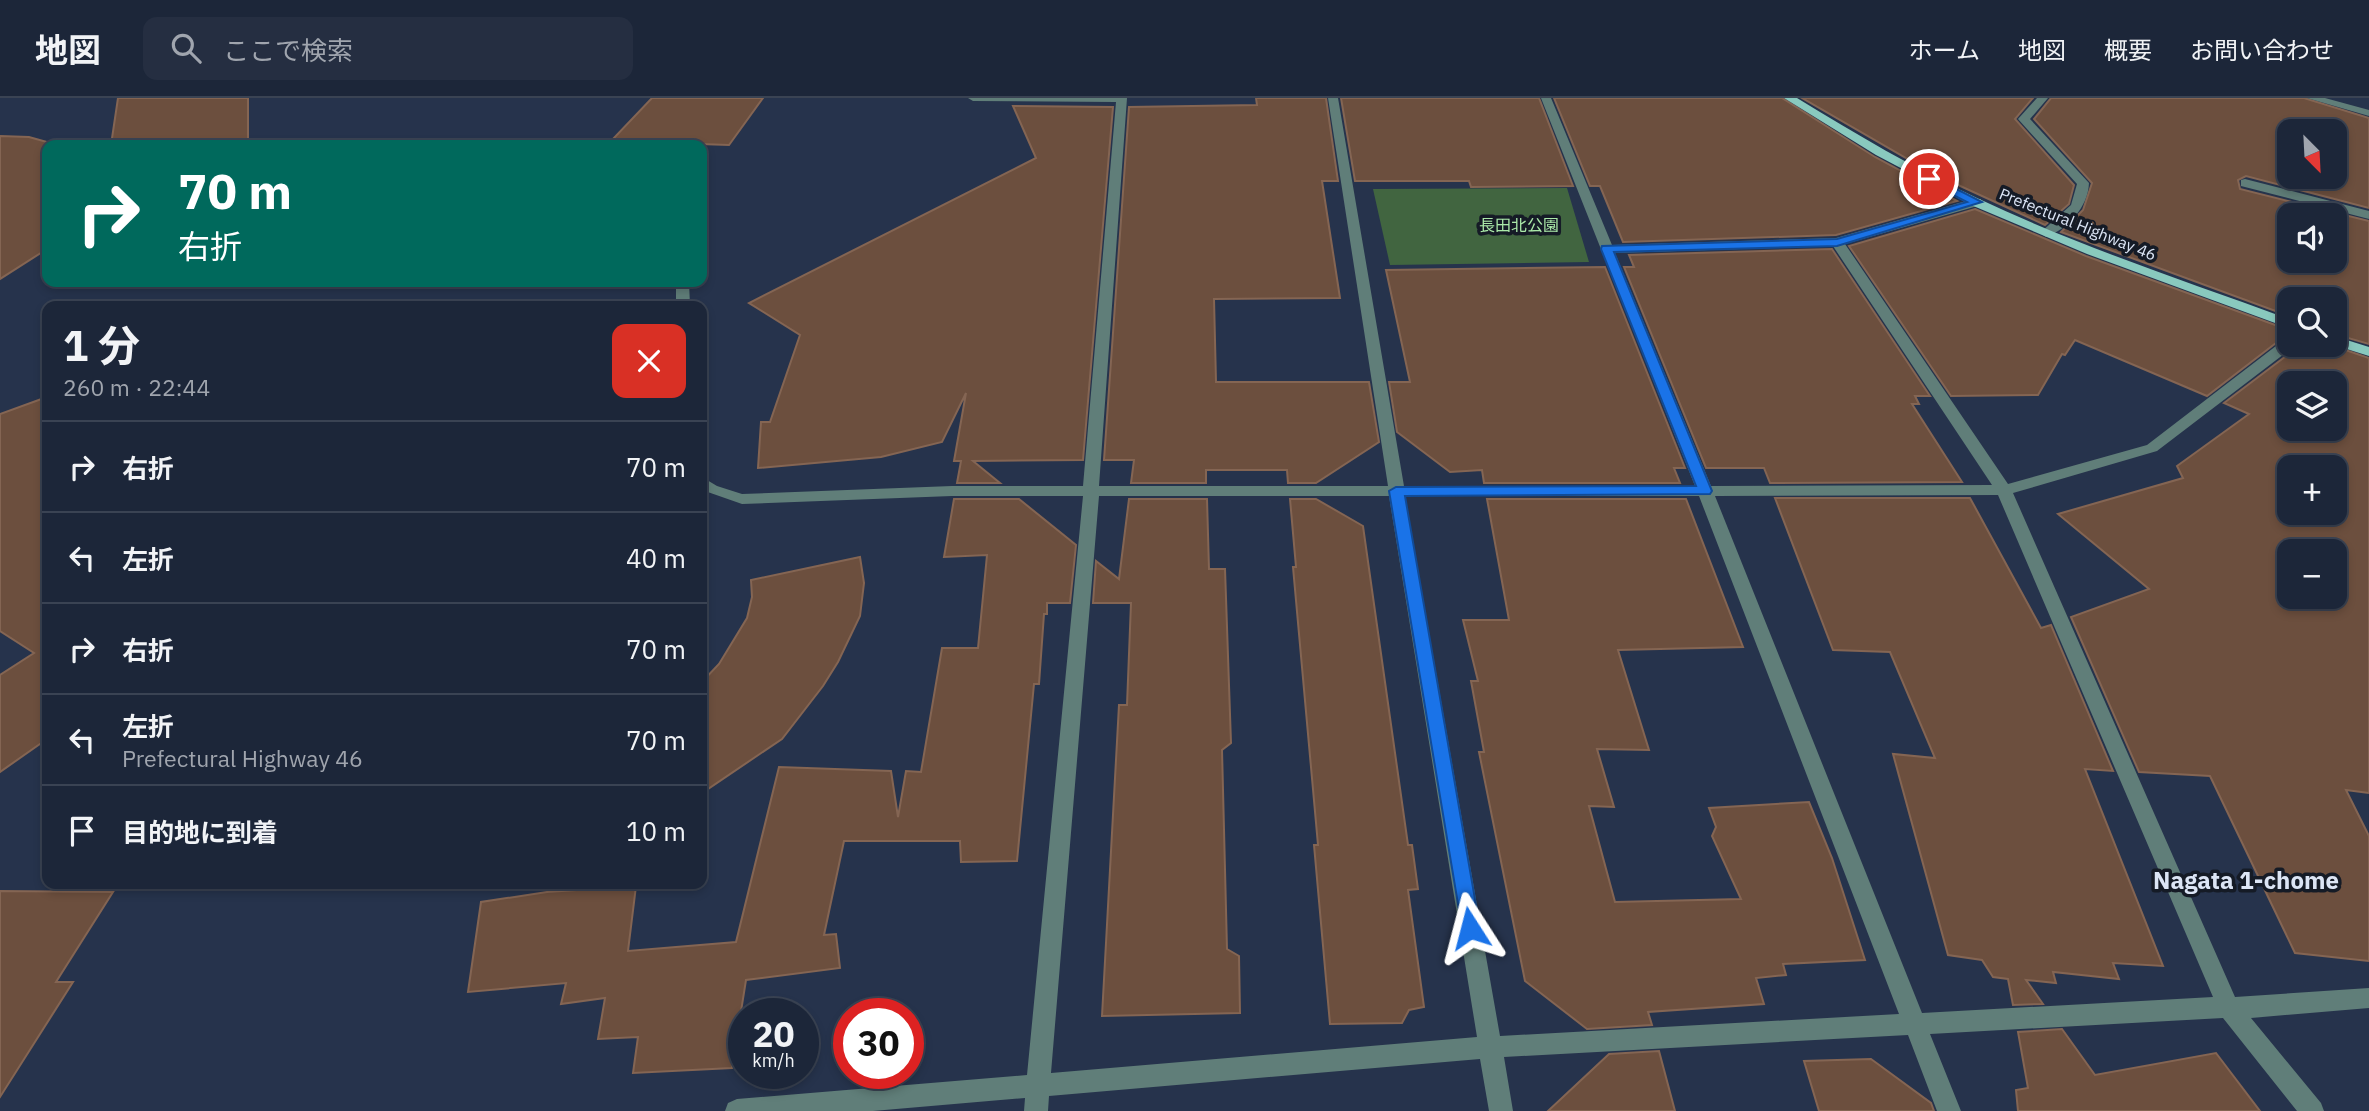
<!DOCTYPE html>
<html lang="ja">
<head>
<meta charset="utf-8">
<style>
  body { margin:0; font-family:"IBM Plex Sans","Noto Sans JP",sans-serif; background:#252e41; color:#f1f3f6; height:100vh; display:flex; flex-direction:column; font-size:26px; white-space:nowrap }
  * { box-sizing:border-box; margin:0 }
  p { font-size:23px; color:#a0a5ae }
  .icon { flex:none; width:38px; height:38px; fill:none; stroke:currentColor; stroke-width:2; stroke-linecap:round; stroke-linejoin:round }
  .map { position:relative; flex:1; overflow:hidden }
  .side { position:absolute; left:42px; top:203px; width:665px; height:588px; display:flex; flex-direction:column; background:#1c2639; border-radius:14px; box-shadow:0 4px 10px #0003,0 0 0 2px #3a4353 }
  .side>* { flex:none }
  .guide { position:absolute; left:42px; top:42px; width:665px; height:147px; border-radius:14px; box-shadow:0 4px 10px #0003,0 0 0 2px #3a4353; background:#00695c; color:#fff; overflow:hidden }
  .needle { width:46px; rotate:156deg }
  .tools { position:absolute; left:2277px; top:21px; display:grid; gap:14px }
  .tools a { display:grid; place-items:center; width:70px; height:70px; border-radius:14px; background:#1c2639; box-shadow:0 4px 10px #0003,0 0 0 2px #3a4353; font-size:35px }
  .speed { position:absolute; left:728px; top:900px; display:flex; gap:14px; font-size:35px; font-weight:700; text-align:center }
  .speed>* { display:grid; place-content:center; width:91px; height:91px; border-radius:50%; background:#1c2639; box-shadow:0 4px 10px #0003,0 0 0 2px #3a4353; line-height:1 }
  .speed small { font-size:18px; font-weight:400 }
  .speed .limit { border:10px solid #d22; background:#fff; color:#111 }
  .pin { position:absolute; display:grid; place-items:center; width:60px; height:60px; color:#fff; margin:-30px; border:4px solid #fff; border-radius:50%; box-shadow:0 2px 7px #0007 }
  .me { position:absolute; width:77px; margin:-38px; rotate:351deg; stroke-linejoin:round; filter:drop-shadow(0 0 5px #0008) }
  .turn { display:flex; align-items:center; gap:24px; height:147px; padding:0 21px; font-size:32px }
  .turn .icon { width:91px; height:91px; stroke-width:2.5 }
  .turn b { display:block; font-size:49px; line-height:60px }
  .round { display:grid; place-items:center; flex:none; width:74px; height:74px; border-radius:14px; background:#252e41 }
  .head { display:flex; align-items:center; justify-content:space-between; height:119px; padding:0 21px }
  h1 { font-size:42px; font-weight:700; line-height:52px }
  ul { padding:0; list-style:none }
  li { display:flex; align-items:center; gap:21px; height:91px; padding:0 21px; border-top:2px solid #3a4353 }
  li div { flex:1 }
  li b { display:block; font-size:26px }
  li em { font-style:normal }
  header { display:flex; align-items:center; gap:42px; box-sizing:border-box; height:98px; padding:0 35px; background:#1c2639; border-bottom:2px solid #3a4353 }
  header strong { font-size:33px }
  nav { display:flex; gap:38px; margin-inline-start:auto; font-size:24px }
  .search { width:490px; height:63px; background:#252e41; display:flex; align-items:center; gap:18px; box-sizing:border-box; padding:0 24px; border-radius:14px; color:#a0a5ae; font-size:26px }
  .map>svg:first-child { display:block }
</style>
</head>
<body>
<header>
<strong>地図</strong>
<div class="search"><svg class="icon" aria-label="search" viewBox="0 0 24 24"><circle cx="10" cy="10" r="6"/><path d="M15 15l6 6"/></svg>ここで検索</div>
<nav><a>ホーム</a><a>地図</a><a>概要</a><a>お問い合わせ</a></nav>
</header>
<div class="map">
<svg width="2369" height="1013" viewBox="0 0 2369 1013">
  <rect width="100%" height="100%" fill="#26334c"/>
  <!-- green -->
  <path fill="#416540" d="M1567 90 1589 164 1390 167 1373 91Z"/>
  <!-- building -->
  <g fill="#6c4f3e" stroke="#846553" stroke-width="2" fill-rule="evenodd">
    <path d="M118 0H248V47H111Z"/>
    <path d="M652 0H763L729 47 611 43Z"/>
    <path d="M1256 0H1326L1338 83H1322L1340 200 1214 201 1216 284H1369L1379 344 1316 385H1288L1287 372H1206V385H1131L1134 362H1104L1129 9 1257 7Z"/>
    <path d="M1341 0H1539L1573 88 1471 89 1469 83H1355Z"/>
    <path d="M1554 0H1782L1875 59 1957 103 1836 137 1623 144 1600 88H1590Z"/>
    <path d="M1802 0H2033L2015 21 2074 87 2069 106 2045 127 1932 75Z"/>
    <path d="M2051 0H2304L2369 20V110L2246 78 2238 82 2240 91 2369 123V246L2334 236V201H2289V218L2061 134 2083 112 2092 85 2034 21ZM2289 33H2334V79H2289ZM2289 117H2334V163H2289Z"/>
    <path d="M1013 8 1113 9 1083 362 973 363 1000 385H957L961 363H954L966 295 942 344 881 359 758 370 761 324H770L800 237 749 205 1036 60Z"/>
    <path d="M0 38 29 39 47 44V151L0 181Z"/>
    <path d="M1975 111 2086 158 2289 232V235L2207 298 2075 242 2065 257 2062 256 2038 297 1951 298 1849 148Z"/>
    <path d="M1832 151 1930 298H1915L1919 306H1912L1962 384 1770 385 1764 370H1706L1624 169H1634L1629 157Z"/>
    <path d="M1605 169 1685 370H1674L1680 385H1484L1482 372 1450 374 1397 334 1389 284H1410L1386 172Z"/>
    <path d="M2296 247H2331L2369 260V695L2346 692 2369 738V863L2295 855 2210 678 2139 674 2071 519 2149 491 2058 416 2183 380 2177 368 2249 316 2224 305 2290 255ZM2289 285H2334V331H2289ZM2289 369H2334V415H2289ZM2289 453H2334V499H2289Z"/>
    <path d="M47 299V641L0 674V577L34 555 0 533V316Z"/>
    <path d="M1775 400H1970L2041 530 2051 527 2113 673 2085 671 2163 868 2113 865 2119 881 2053 874 2056 885 2026 882 2043 906 2013 907 2008 881 1993 879 1982 862 1948 857 1893 656 1935 660 1890 554 1833 552Z"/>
    <path d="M954 401H1019L1076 447 1070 505H1047V516H1044L1039 586H1034L1017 763 961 764 960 743H844L824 837 836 836 840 870 746 882 732 970 633 975 638 939 598 941 605 900 561 906 566 885 468 894 481 804 547 794 636 788 628 853 736 844 779 669 891 673 898 719 906 673 921 674 942 550H978L987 457 944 459Z"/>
    <path d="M1129 401H1207L1209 471H1225L1231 645 1222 652 1227 851 1239 858 1240 915 1102 918 1119 607H1127L1131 505H1093L1096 463 1119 481Z"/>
    <path d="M1290 401H1316L1363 428 1408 747H1412L1418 791 1408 792 1424 909 1409 912 1402 925 1330 926 1314 747H1318L1293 469H1296Z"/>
    <path d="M1487 401H1686L1743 549 1618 552 1649 652 1597 651 1614 709 1589 708 1615 804 1741 801 1712 738 1716 729 1709 710 1809 704 1832 760 1865 862 1783 866 1786 877 1756 880 1764 906 1648 914 1652 927 1587 931 1525 883 1479 654H1484L1471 583H1478L1463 522H1509Z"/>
    <path d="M860 459 864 485 860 518 838 564 823 588 782 641 702 695V584L719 566 747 520 752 499 751 482Z"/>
    <path d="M0 793 113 794 56 884H73L0 999Z"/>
    <path d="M2062 931 2095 977 2216 955 2260 1013H2018L2016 992 2028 990 2018 934Z"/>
    <path d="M1659 953 1675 1013H1548L1609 956Z"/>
    <path d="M1871 961 1931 1005 1934 1013H1819L1804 963Z"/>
  </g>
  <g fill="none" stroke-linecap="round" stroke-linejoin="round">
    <!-- minor -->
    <g fill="#607e79" fill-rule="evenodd">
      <path d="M968 0H1127L1099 388H1388L1328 0H1338L1404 388H1695L1541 0H1551L1612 147 1836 140 1973 101H1981V107L1845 146 2008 386 2147 347 2289 238V247H2293L2288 253 2157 353 2013 395 2235 899 2369 890V910L2251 920 2321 1005 2324 1013H2297L2223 920 1930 936 1961 1013H1937L1908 937 1504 959 1513 1013H1489L1480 961 1049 998 1048 1013H1024L1025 1000 873 1013H725L728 1005 737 1001 1027 977 1083 398H952L742 406 702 392V379L717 388 742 396 952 388H1083L1116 4 973 3ZM1833 148 1992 387 1711 388 1615 155ZM1998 397 2213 899 1922 915 1715 398ZM1099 398H1389L1477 939 1051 975ZM1405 398H1699L1899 916 1500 938Z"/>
      <path d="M2037 0H2048L2030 21 2089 85C2088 109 2068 131 2046 139L2040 135 2071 107 2077 86 2018 21Z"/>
      <path d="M2307 0H2325L2369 12V18Z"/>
      <path d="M2245 81 2369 113V121L2241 88V82Z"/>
      <path d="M676 184H689L690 208H676Z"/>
    </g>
    <!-- major -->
    <g fill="#89c9be" fill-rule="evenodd">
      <path d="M1784 0H1797C1856 36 1915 71 1977 100 2078 148 2185 183 2289 221V230L2087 156 1971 107 1876 57Z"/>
      <path d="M2334 238 2369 249V258L2334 247Z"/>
    </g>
  </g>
  <!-- route -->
  <path fill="#1a73e8" stroke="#114b97" stroke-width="2" d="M1929 77 1982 104 1837 148 1614 154 1712 393 1710 396 1405 398 1480 830 1477 836 1470 838 1463 836 1389 393 1396 389 1696 388 1601 151 1602 148 1837 141 1967 104 1925 83 1923 81Z"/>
  <g text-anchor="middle" stroke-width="7" stroke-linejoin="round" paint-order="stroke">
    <!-- far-street labels -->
    <g font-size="16" fill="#dce5f5" stroke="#151b26">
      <text transform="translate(2078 126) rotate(22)" y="6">Prefectural Highway 46</text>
    </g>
    <!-- far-park labels -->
    <g font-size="16" fill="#abeaa9" stroke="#151b26">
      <text x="1519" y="133">長田北公園</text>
    </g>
    <!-- near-neighbourhood labels -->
    <g font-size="24" font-weight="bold" fill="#dce5f5" stroke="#151b26">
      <text x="2246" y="791">Nagata 1-chome</text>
    </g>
  </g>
</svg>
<div class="tools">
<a><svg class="needle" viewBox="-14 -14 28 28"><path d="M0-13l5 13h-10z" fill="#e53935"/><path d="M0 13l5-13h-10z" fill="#a0a5ae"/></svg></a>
<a><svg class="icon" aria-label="sound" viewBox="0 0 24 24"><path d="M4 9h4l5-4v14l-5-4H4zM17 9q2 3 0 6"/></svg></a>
<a><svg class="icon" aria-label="search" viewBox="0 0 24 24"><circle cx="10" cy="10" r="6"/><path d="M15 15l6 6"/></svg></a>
<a><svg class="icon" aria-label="layers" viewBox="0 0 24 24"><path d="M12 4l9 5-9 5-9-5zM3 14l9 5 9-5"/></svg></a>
<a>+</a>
<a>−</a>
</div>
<div class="speed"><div>20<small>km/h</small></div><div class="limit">30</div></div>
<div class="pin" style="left:1929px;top:81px;background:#d93025"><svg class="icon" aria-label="arrive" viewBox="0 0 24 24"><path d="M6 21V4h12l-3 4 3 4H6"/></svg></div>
<svg class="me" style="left:1470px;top:830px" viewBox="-20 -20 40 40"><path d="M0-17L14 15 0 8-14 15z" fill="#1a73e8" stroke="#fff" stroke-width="4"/></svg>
<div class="guide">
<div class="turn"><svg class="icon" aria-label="right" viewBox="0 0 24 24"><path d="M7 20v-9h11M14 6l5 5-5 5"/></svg><div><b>70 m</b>右折</div></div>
</div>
<section class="side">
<div class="head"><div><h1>1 分</h1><p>260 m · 22:44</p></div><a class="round" style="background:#d93025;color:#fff"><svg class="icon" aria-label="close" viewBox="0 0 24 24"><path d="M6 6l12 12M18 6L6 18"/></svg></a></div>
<ul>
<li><svg class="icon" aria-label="right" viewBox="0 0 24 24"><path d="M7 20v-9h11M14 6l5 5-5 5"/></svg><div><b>右折</b></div><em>70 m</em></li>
<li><svg class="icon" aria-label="left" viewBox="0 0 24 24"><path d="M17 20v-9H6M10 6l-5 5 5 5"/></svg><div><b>左折</b></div><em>40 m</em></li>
<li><svg class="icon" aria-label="right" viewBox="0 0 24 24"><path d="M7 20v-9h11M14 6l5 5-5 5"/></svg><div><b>右折</b></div><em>70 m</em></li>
<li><svg class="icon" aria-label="left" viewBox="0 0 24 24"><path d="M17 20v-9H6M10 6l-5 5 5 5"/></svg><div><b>左折</b><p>Prefectural Highway 46</p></div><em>70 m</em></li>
<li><svg class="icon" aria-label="arrive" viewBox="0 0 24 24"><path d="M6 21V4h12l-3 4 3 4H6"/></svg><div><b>目的地に到着</b></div><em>10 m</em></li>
</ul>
</section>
</div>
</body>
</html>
